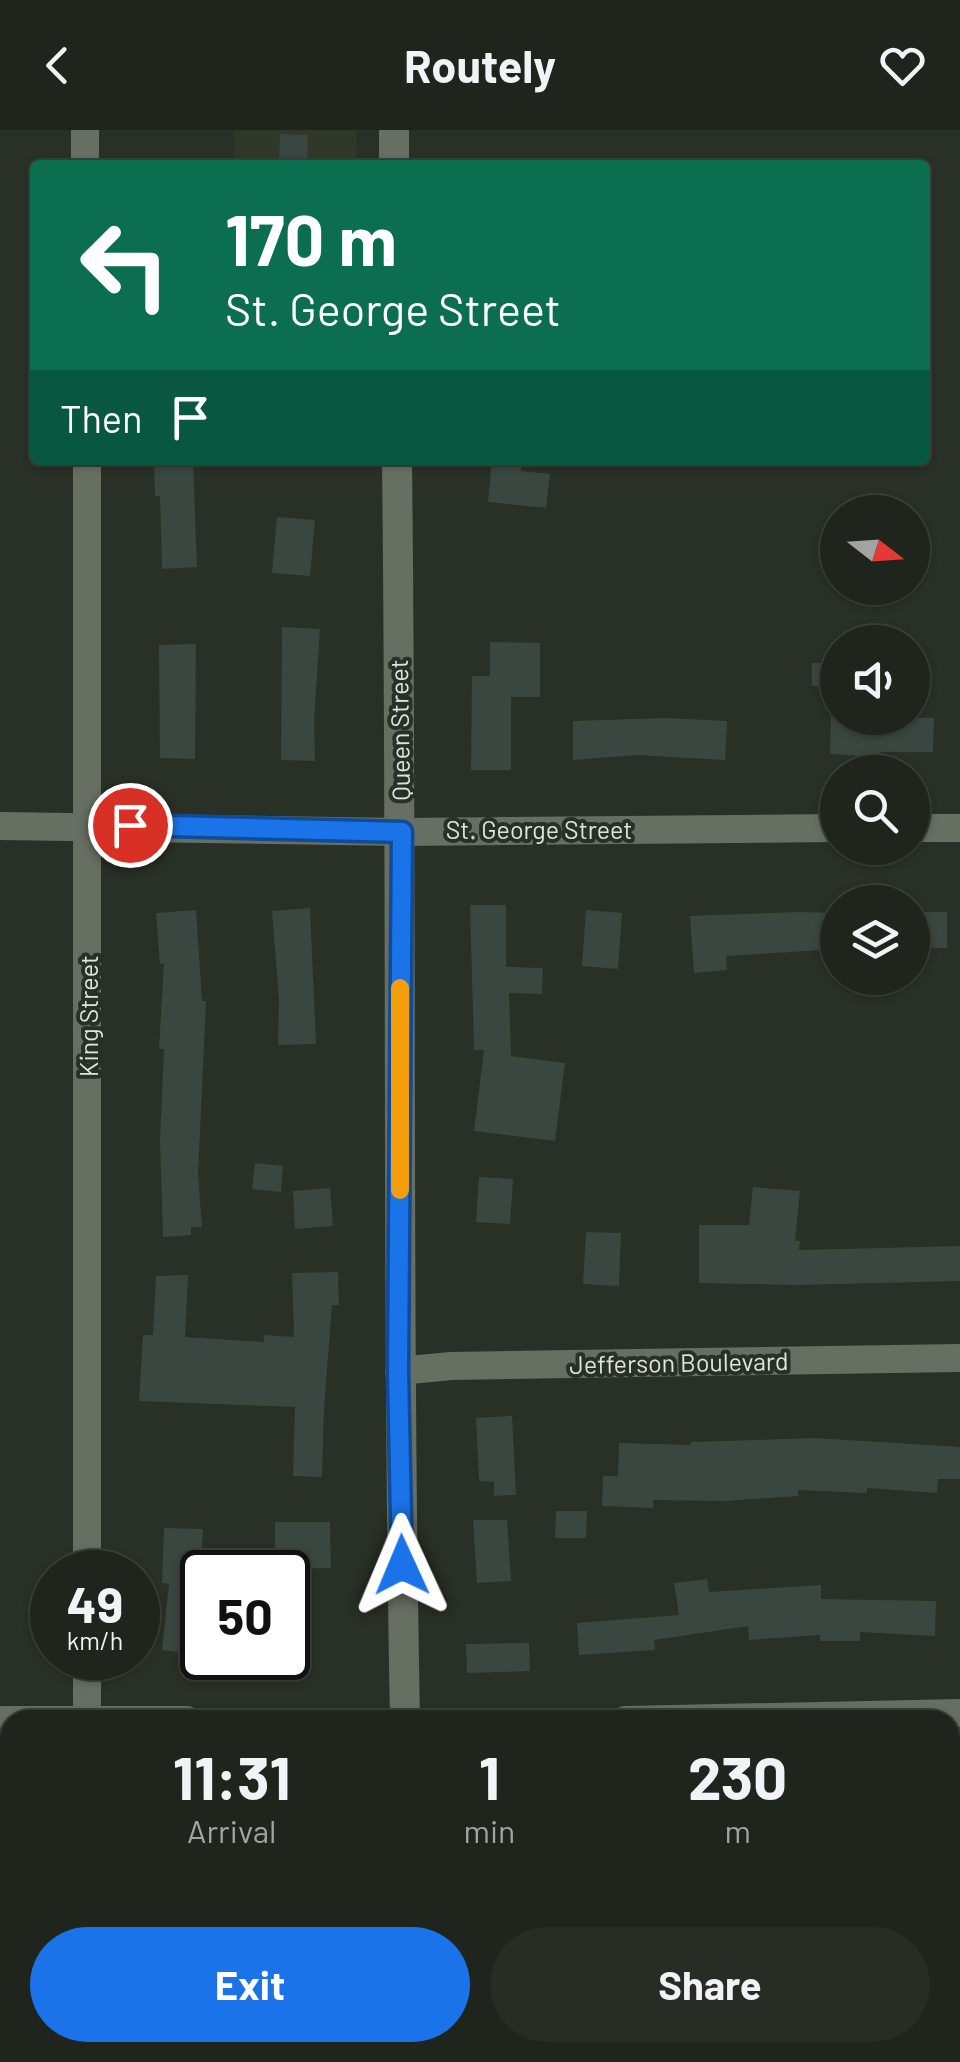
<!DOCTYPE html>
<html lang="en">
<head>
<meta charset="utf-8">
<style>
  body { margin:0; font-family:Barlow,sans-serif; background:#272c25; color:#f1f3f6; height:100vh; display:flex; flex-direction:column; font-size:38px; white-space:nowrap }
  * { box-sizing:border-box; margin:0 }
  p { font-size:32px; color:#a1a4a3 }
  .icon { flex:none; width:55px; height:55px; fill:none; stroke:currentColor; stroke-width:2; stroke-linecap:round; stroke-linejoin:round }
  .map { position:relative; flex:1; overflow:hidden }
  .panel { position:absolute; left:0px; top:1580px; width:960px; height:352px; display:flex; flex-direction:column; background:#1f241c; border-radius:30px 30px 0 0; box-shadow:0 2px 8px #0004,0 0 0 2px #3c413b }
  .panel>* { flex:none }
  .banner { position:absolute; left:30px; top:30px; width:900px; height:305px; border-radius:10px; box-shadow:0 2px 8px #0004,0 0 0 2px #3c413b; background:#0b6e4f; color:#fff; overflow:hidden }
  .needle { width:65px; rotate:107deg }
  .buttons { position:absolute; left:820px; top:365px; display:grid; gap:20px }
  .buttons a { display:grid; place-items:center; width:110px; height:110px; border-radius:50%; background:#1f241c; box-shadow:0 2px 8px #0004,0 0 0 2px #3c413b; font-size:50px }
  .speed { position:absolute; left:30px; top:1420px; display:flex; gap:20px; font-size:50px; font-weight:700; text-align:center }
  .speed>* { display:grid; place-content:center; width:130px; height:130px; border-radius:50%; background:#1f241c; box-shadow:0 2px 8px #0004,0 0 0 2px #3c413b; line-height:1 }
  .speed small { font-size:25px; font-weight:400 }
  .speed .limit { border:5px solid #111; border-radius:15px; background:#fff; color:#111 }
  .pin { position:absolute; display:grid; place-items:center; width:85px; height:85px; color:#fff; margin:-42px; border:5px solid #fff; border-radius:50%; box-shadow:0 2px 10px #0007 }
  .me { position:absolute; width:110px; margin:-55px; rotate:359deg; stroke-linejoin:round; filter:drop-shadow(0 0 8px #0008) }
  .turn { display:flex; align-items:center; gap:35px; height:210px; padding:0 30px; font-size:45px }
  .turn .icon { width:130px; height:130px; stroke-width:2.5 }
  .turn b { display:block; font-size:70px; line-height:85px }
  .then { display:flex; align-items:center; height:95px; padding:0 30px; background:#0003; gap:20px; font-size:38px }
  .eta { display:flex; justify-content:space-evenly; align-items:center; height:170px; text-align:center }
  .eta b { font-size:60px; font-weight:700; line-height:70px }
  .cta { display:flex; gap:20px; margin-top:auto; padding:20px 30px }
  .cta a { flex:1; height:115px; border-radius:60px; background:#1a73e8; color:#fff; font-size:40px; font-weight:700; line-height:115px; text-align:center }
  .cta a+a { background:#272c25; color:#f1f3f6 }
  header { display:flex; justify-content:space-between; align-items:center; height:130px; padding:0 30px; background:#1f241c; font-size:45px; font-weight:700 }
  .map>svg:first-child { display:block }
</style>
</head>
<body>
<header><svg class="icon" aria-label="back" viewBox="0 0 24 24"><path d="M15 5l-7 7 7 7"/></svg>Routely<svg class="icon" aria-label="heart" viewBox="0 0 24 24"><path d="M12 20l-8-8c-3-5 5-10 8-4 3-6 11-1 8 4z"/></svg></header>
<div class="map">
<svg width="960" height="1932" viewBox="0 0 960 1932">
  <rect width="100%" height="100%" fill="#293025"/>
  <!-- built -->
  <path fill="#303929" d="M234 0H356L357 35H234Z"/>
  <!-- building -->
  <g fill="#394740">
    <path d="M280 4 308 5 307 35H279Z"/>
    <path d="M154 330H193L197 437 162 439 160 366H155Z"/>
    <path d="M492 330H522L521 341 550 344 546 378 488 372Z"/>
    <path d="M277 387 315 390 310 446 272 443Z"/>
    <path d="M282 497 320 499 314 590 315 631 281 630Z"/>
    <path d="M490 512 540 513V567H511V640H471L472 546H490Z"/>
    <path d="M196 514 195 629 160 628 159 515Z"/>
    <path d="M812 533H838V557L812 556Z"/>
    <path d="M831 587 934 588 933 622H880V627L830 624Z"/>
    <path d="M666 588 727 591 725 630 637 625 573 630V591Z"/>
    <path d="M470 775H506V837L543 838 542 864 509 863 511 926 565 933 555 1011 474 1001 484 920H474Z"/>
    <path d="M310 778 316 914 278 915 279 869 272 781Z"/>
    <path d="M196 780 202 871H206L198 1044 202 1097H191V1105L163 1107 160 1010 164 919H159L164 833 160 834 156 783Z"/>
    <path d="M586 780 622 783 618 839 582 836Z"/>
    <path d="M797 782 838 783V819L726 826 727 840 694 843 690 786Z"/>
    <path d="M912 782H947V818L912 817Z"/>
    <path d="M255 1033 283 1036 281 1062 252 1059Z"/>
    <path d="M479 1047 513 1049 510 1094 476 1092Z"/>
    <path d="M753 1057 800 1061 795 1111H800L799 1120 960 1116V1151L798 1155 699 1153V1095H749Z"/>
    <path d="M330 1058 333 1096 295 1099 293 1061Z"/>
    <path d="M586 1102 621 1103 619 1156 583 1154Z"/>
    <path d="M338 1142 339 1175H332L324 1279 322 1347 293 1346 295 1277 139 1271 143 1205H153L156 1146 188 1145 185 1207 264 1212V1205L294 1207 292 1143Z"/>
    <path d="M512 1286 516 1365 494 1366V1352L479 1351 476 1288Z"/>
    <path d="M815 1308 960 1317V1349H938L937 1363 867 1358V1363L798 1360V1366L726 1371 653 1370V1378L602 1376 603 1346H618L619 1313 691 1315V1312Z"/>
    <path d="M556 1381H587L586 1408H555Z"/>
    <path d="M473 1390H507L511 1451 477 1453Z"/>
    <path d="M275 1392H330L331 1438 275 1439Z"/>
    <path d="M164 1398 203 1399 196 1524 162 1520 169 1454 162 1453Z"/>
    <path d="M707 1449 709 1462 821 1455V1469L936 1471 935 1506 860 1502V1511H820V1505L749 1510 748 1496 654 1510 655 1520 579 1525 577 1493 679 1485 674 1453Z"/>
    <path d="M529 1513 530 1541 467 1543 466 1514Z"/>
  </g>
  <g fill="none" stroke-linecap="round" stroke-linejoin="round">
    <!-- street -->
    <g stroke="#676f62" stroke-width="28">
      <path d="M85 0V35"/>
      <path d="M87 330V1442"/>
      <path d="M0 696 401 702 838 698"/>
      <path d="M912 698H960"/>
      <path d="M399 1241 451 1236 960 1228"/>
      <path d="M0 1590H187"/>
      <path d="M87 1590V1528"/>
      <path d="M625 1590 960 1583"/>
      <path d="M91 1922V1932"/>
      <path d="M908 1932 913 1922"/>
    </g>
    <!-- secondary -->
    <g stroke="#676f62" stroke-width="30">
      <path d="M394 0V35"/>
      <path d="M397 330C402 750 397 1170 405 1590"/>
      <path d="M404 1932V1922"/>
    </g>
  </g>
  <g fill="none" stroke-linecap="round" stroke-linejoin="round">
    <!-- route casing -->
    <g stroke="#114b97" stroke-width="25">
      <path id="route" d="M130 695 402 702 398 1241 402 1435"/>
    </g>
    <!-- route -->
    <use href="#route" stroke="#1a73e8" stroke-width="18"/>
    <!-- slow -->
    <path stroke="#f59e0b" stroke-width="18" d="M400 1060V858"/>
  </g>
  <g text-anchor="middle" stroke-width="8" stroke-linejoin="round" paint-order="stroke">
    <!-- street labels -->
    <g font-size="25" fill="#dfe4dc" stroke="#293025">
      <text transform="translate(400 600) rotate(-91)" y="9">Queen Street</text>
      <text x="539" y="709">St. George Street</text>
      <text transform="translate(89 886) rotate(-90)" y="9">King Street</text>
      <text transform="translate(679 1233) rotate(-1)" y="9">Jefferson Boulevard</text>
    </g>
  </g>
</svg>
<div class="buttons">
<a><svg class="needle" viewBox="-14 -14 28 28"><path d="M0-13l5 13h-10z" fill="#e53935"/><path d="M0 13l5-13h-10z" fill="#a1a4a3"/></svg></a>
<a><svg class="icon" aria-label="sound" viewBox="0 0 24 24"><path d="M4 9h4l5-4v14l-5-4H4zM17 9q2 3 0 6"/></svg></a>
<a><svg class="icon" aria-label="search" viewBox="0 0 24 24"><circle cx="10" cy="10" r="6"/><path d="M15 15l6 6"/></svg></a>
<a><svg class="icon" aria-label="layers" viewBox="0 0 24 24"><path d="M12 4l9 5-9 5-9-5zM3 14l9 5 9-5"/></svg></a>
</div>
<div class="speed"><div>49<small>km/h</small></div><div class="limit">50</div></div>
<div class="pin" style="left:130px;top:695px;background:#d93025"><svg class="icon" aria-label="arrive" viewBox="0 0 24 24"><path d="M6 21V4h12l-3 4 3 4H6"/></svg></div>
<svg class="me" style="left:402px;top:1435px" viewBox="-20 -20 40 40"><path d="M0-17L14 15 0 8-14 15z" fill="#1a73e8" stroke="#fff" stroke-width="4"/></svg>
<div class="banner">
<div class="turn"><svg class="icon" aria-label="left" viewBox="0 0 24 24"><path d="M17 20v-9H6M10 6l-5 5 5 5"/></svg><div><b>170 m</b>St. George Street</div></div>
<div class="then">Then<svg class="icon" aria-label="arrive" viewBox="0 0 24 24"><path d="M6 21V4h12l-3 4 3 4H6"/></svg></div>
</div>
<section class="panel">
<div class="eta">
<div><b>11:31</b><p>Arrival</p></div>
<div><b>1</b><p>min</p></div>
<div><b>230</b><p>m</p></div>
</div>
<div class="cta"><a>Exit</a><a>Share</a></div>
</section>
</div>
</body>
</html>
